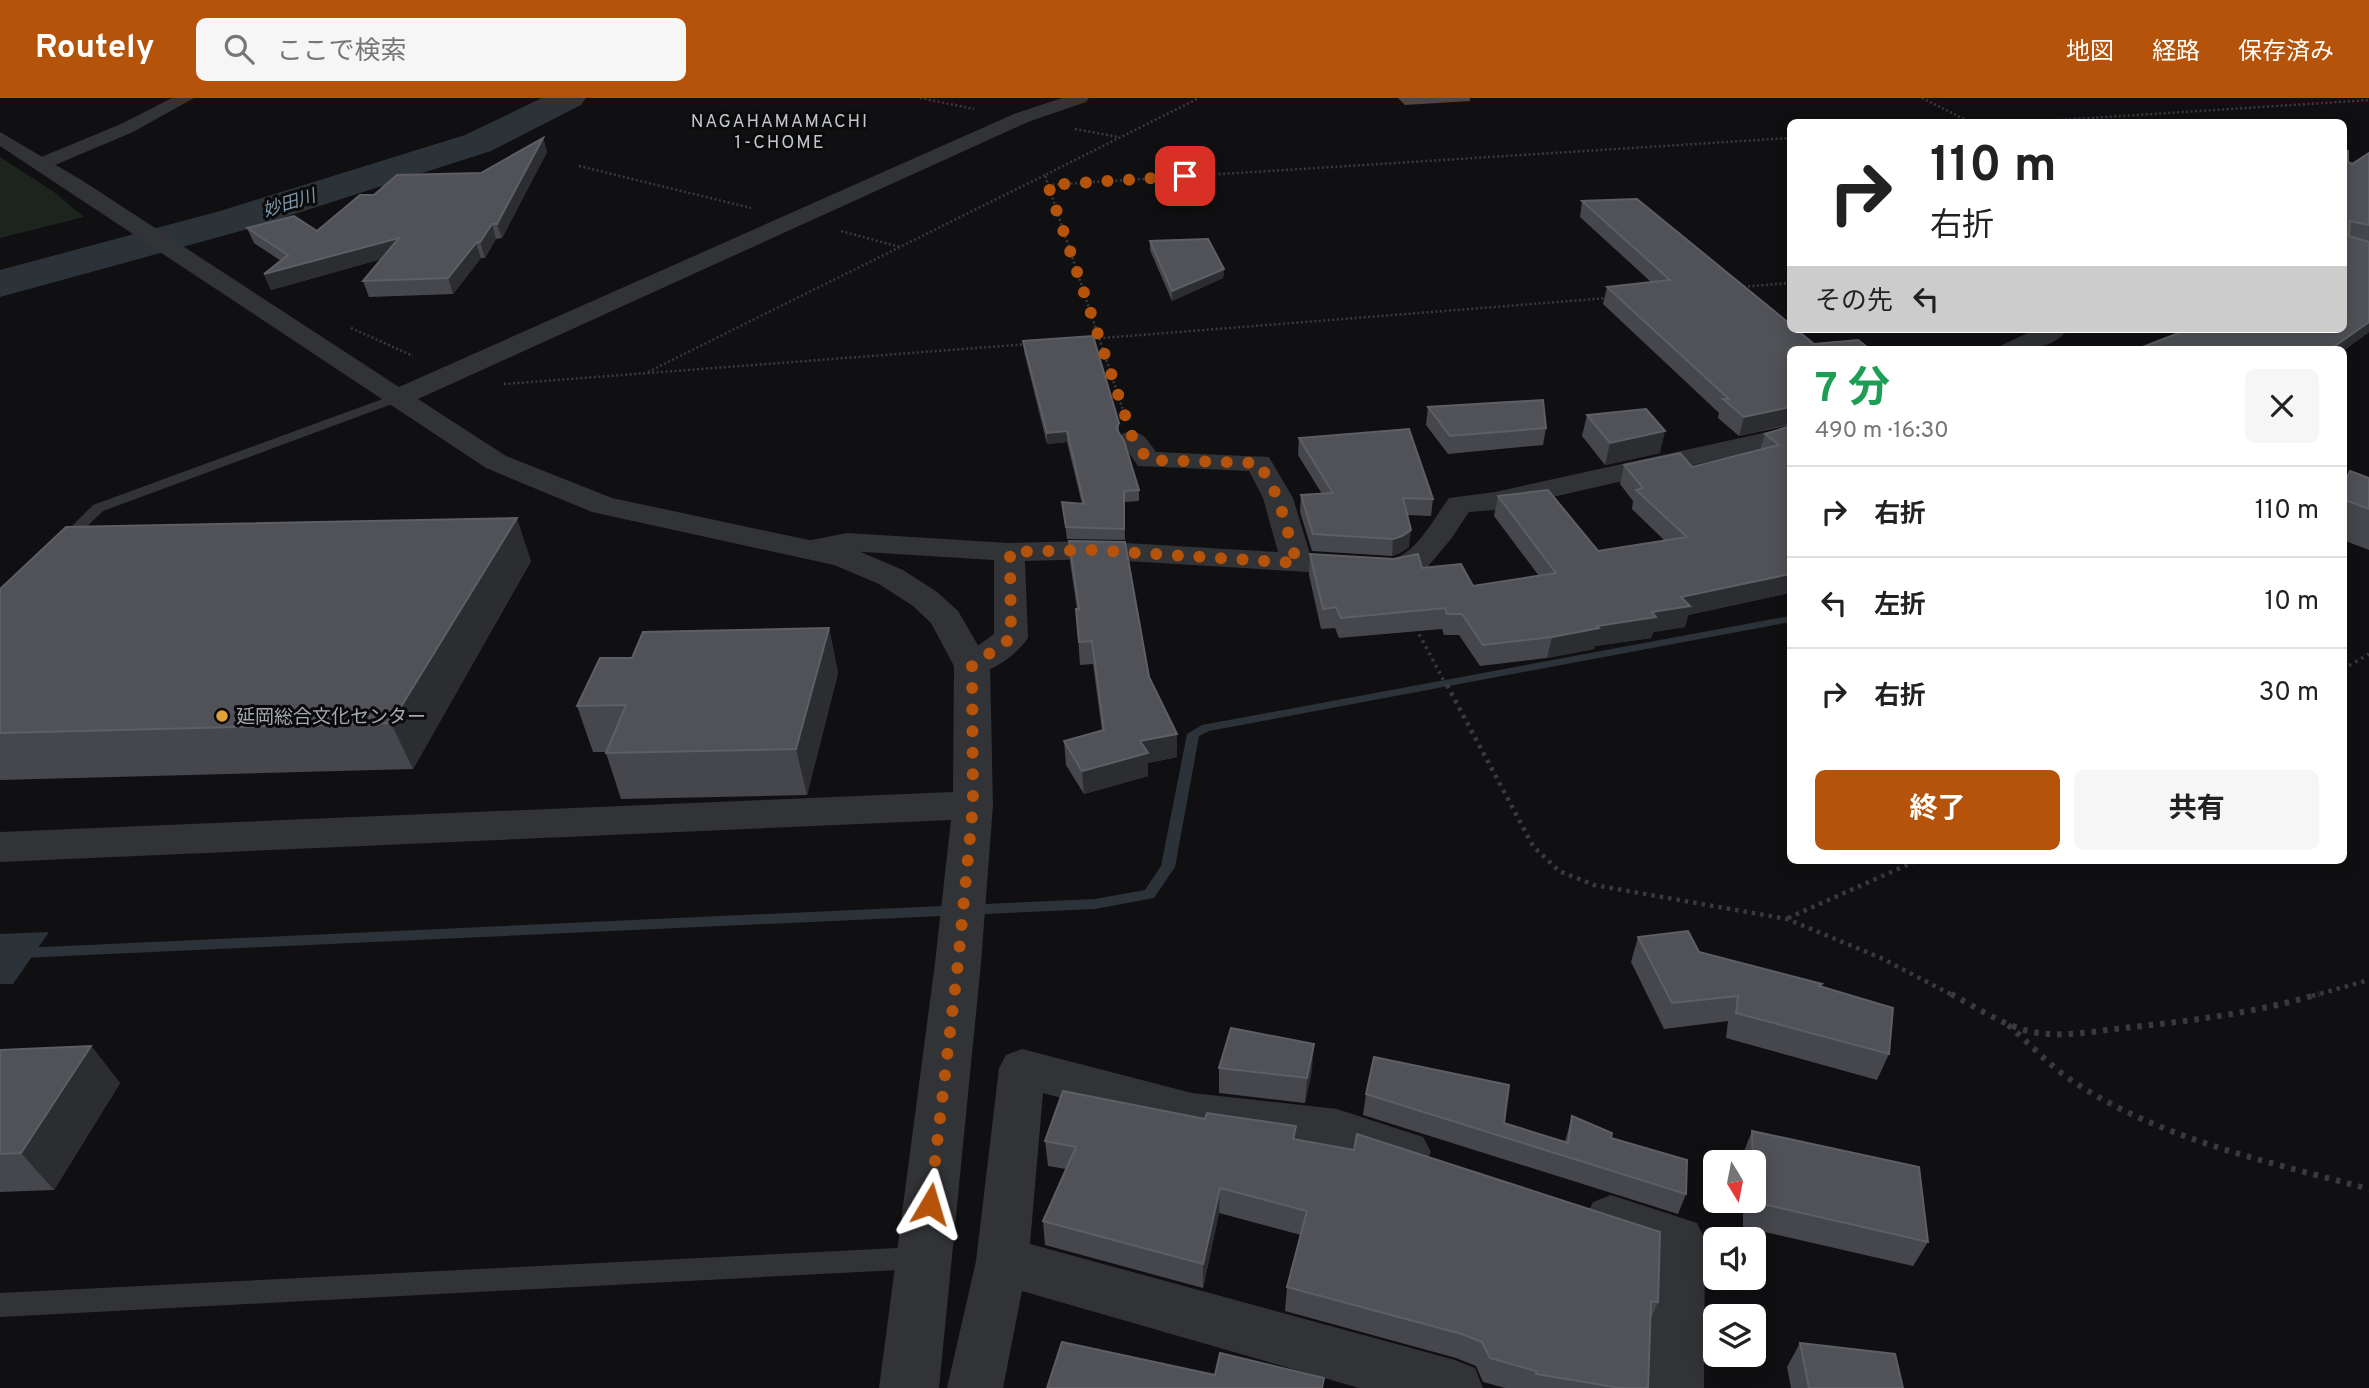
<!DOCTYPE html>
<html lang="ja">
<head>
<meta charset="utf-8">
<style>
  body { margin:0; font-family:Overpass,"Noto Sans JP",sans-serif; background:#f6f6f6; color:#222; height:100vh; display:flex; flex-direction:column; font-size:26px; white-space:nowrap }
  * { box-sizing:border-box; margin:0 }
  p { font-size:23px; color:#767676 }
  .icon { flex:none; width:38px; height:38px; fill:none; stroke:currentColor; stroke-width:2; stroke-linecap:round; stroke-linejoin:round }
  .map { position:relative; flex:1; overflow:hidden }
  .side { position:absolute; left:1787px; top:248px; width:560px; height:518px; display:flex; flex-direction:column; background:#fff; border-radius:10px; box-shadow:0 4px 18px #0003 }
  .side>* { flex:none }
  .guide { position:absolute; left:1787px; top:21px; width:560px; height:214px; border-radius:10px; box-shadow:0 4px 18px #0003; background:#fff; color:#222; overflow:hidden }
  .needle { width:46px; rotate:170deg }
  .fabs { position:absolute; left:1703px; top:1052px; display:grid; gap:14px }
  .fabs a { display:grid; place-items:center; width:63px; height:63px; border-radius:10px; background:#fff; box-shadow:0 4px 18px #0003; font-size:35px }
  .pin { position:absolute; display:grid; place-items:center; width:60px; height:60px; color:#fff; margin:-30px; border-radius:14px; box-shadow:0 4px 10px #0006 }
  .me { position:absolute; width:77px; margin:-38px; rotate:7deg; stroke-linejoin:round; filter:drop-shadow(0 0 5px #0008) }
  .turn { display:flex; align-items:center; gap:24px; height:147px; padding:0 28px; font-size:32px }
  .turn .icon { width:91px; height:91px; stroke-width:2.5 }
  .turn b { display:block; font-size:49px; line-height:60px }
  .then { display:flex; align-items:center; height:66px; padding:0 28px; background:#0003; gap:14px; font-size:26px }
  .round { display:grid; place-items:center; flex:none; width:74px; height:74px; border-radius:10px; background:#f6f6f6 }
  .summary { display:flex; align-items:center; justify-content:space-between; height:119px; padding:0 28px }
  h1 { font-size:42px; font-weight:700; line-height:52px; color:#1e9e55 }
  .button { display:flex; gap:14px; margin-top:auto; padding:14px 28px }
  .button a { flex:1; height:80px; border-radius:10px; background:#b45309; color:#fff; font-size:28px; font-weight:700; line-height:80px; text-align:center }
  .button a+a { background:#f6f6f6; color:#222 }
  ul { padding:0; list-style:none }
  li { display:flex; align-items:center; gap:21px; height:91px; padding:0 28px; border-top:2px solid #e0e0e0 }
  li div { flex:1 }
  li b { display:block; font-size:26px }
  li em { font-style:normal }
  header { display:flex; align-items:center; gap:42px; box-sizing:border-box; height:98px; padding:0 35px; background:#b45309; color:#fff }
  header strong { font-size:33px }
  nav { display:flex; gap:38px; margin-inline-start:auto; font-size:24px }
  .search { width:490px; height:63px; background:#f6f6f6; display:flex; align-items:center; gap:18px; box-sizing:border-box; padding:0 24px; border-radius:10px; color:#767676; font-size:26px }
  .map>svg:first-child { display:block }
</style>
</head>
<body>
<header>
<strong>Routely</strong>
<div class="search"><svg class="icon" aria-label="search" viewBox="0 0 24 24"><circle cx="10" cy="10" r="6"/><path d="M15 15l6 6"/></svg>ここで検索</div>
<nav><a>地図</a><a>経路</a><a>保存済み</a></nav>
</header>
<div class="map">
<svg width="2369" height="1290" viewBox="0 0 2369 1290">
  <rect width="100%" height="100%" fill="#101012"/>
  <!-- green -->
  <path fill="#1d241e" d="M0 59 54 94 84 119 0 140Z"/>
  <!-- water -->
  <path fill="#2b3339" d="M49 834 13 886H0V836Z"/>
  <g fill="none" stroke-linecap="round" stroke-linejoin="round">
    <!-- stream -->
    <path fill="#2b3339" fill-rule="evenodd" d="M1790 518V524L1209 633 1199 638 1175 769 1154 800 1149 801 1095 811 0 861V851L1095 801 1145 792 1161 768 1187 636 1202 627Z"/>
    <!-- river -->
    <path fill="#2b3339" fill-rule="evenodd" d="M542 0H586L581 7 491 53 248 131 0 199V172L220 113 465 37Z"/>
    <!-- path-far3 -->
    <g stroke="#383a3d" stroke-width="2.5" stroke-dasharray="2 2.5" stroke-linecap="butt">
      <path d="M920 0 974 11"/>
      <path d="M1922 0 1970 24"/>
      <path d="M2029 24 2369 2"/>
      <path d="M1075 31 1118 39"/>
      <path d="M579 68 751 110"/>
      <path d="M1048 87 1790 40"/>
      <path d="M841 133 900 149"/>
      <path d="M1739 189 1790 185"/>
      <path d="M351 230 413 258"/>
      <path d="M1090 241 1608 200"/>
      <path d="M648 274 1045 77"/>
      <path d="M504 286 1029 246"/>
      <path d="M1124 315 1045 77 1199 0"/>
    </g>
    <!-- path-far2 -->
    <g stroke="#383a3d" stroke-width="3.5" stroke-dasharray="2.5 4.5" stroke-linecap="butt">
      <path d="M1416 530 1447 589"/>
      <path d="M2343 571 2369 556"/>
    </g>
    <!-- path-far1 -->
    <g stroke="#383a3d" stroke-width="4.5" stroke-dasharray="3.5 5" stroke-linecap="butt">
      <path d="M1447 587 1533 748 1559 773 1594 787 1787 821 1881 860 1954 898"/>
      <path d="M1788 820 1916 763"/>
      <path d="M2312 898 2369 882"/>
    </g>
    <!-- path -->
    <g stroke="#383a3d" stroke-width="6" stroke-dasharray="4.5 7" stroke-linecap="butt">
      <path d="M1951 896C1978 910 2008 931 2039 935 2067 939 2096 933 2124 930 2190 923 2255 915 2319 896"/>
      <path d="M2008 927C2027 943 2044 962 2064 977 2152 1040 2266 1063 2369 1091"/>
    </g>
    <!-- service -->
    <g fill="#323336" fill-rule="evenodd">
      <path d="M399 295 405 299 403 302 103 413 67 448 62 449 55 445 93 407Z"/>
      <path d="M917 1149 926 1152 929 1160 926 1168 917 1171 0 1219V1195Z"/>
    </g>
    <!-- minor -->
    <g fill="#323336" fill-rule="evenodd">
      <path d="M172 0H194L133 34 48 70 41 72 31 66 34 62 121 26Z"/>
      <path d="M2036 231H2068C2054 252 2021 252 1999 252L2002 247Z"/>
      <path d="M1790 329V345L1495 412 1469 414 1451 441 1425 472 1392 479 1093 461 1025 463 1028 540C1014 560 984 581 960 575L955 568 960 561 994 536V462L847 453 812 460 801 458 797 451 801 444 847 435 1009 445 1093 443 1278 454 1263 400 1249 373 1138 368 1119 341 1123 335C1142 331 1146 340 1156 354L1269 359 1293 400 1310 456 1392 461C1417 455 1434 420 1449 400L1495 394Z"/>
      <path d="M1022 951 1192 995 1337 1011 1423 1039 1431 1054 1423 1069 1406 1075 1337 1053 1293 1050 1192 1035 1043 995 1030 1146 1455 1262 1475 1270 1483 1290H1359L1022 1193 1003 1290H947L976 1163 999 970 1006 957Z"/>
      <path d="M1611 1097 1697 1125 1705 1142 1704 1290H1648L1653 1157 1593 1136 1585 1120 1593 1104Z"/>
    </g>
    <!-- tertiary -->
    <path fill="#323336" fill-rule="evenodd" d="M1062 0H1089L1086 4 1028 24 418 301 506 358 612 400 856 452 903 472 937 494 958 513 990 568 993 707 981 865 939 1290H879L935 865 951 722 0 764V734L953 694 954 568 931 525 913 508 879 486 834 467 592 414 486 370 0 48V34L83 83 399 289 1014 16Z"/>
  </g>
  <!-- wall -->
  <g fill="#46474c">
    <path d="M1398 0H1470V3L1405 7Z"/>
    <path d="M543 40 547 54 502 140 496 141 485 160H481L453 196 369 199 363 183 381 161 271 192 264 176 281 163 254 145 247 130 317 133 374 97 481 75Z"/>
    <path d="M2369 55V234L2343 253 2348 64 2352 66Z"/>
    <path d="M1582 103 1814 246 1790 252V327L1739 338 1718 320 1719 315 1603 206 1607 189 1651 184 1580 119Z"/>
    <path d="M1150 143 1224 171 1223 180 1172 203 1150 152Z"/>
    <path d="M1023 243 1119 325V335L1139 392V403L1124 404 1125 442 1067 441 1062 404 1082 406 1067 344 1047 346 1024 253Z"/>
    <path d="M1428 309 1546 330 1543 347 1448 356 1426 327Z"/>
    <path d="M1587 317 1660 355 1605 367 1582 338Z"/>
    <path d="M1790 328V492L1789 495 1688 517 1685 529 1653 534 1651 540 1595 548 1594 551 1547 560 1480 568 1459 537H1444L1442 531 1339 540 1335 530 1321 531 1309 477 1310 456 1422 470 1473 488 1539 478 1494 418 1498 398 1598 453 1665 443 1632 411 1633 403 1620 386 1624 367 1692 369 1760 352 1765 336Z"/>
    <path d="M1299 340 1433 401 1431 418 1407 417 1409 449 1400 455 1392 458 1312 453 1300 414 1301 397 1322 396 1298 357Z"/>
    <path d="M2350 373 2369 380V452L2343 442V384Z"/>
    <path d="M1069 443 1149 579 1177 636V659L1148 665V678L1084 696 1066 667 1064 643 1102 633 1093 566 1080 567 1076 511H1077L1070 464Z"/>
    <path d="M531 463 413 671 0 682V491Z"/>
    <path d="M829 530 838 575 807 697 621 701 606 655V654H593L577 608Z"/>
    <path d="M1638 839 1822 886 1821 889 1889 956 1877 982 1726 940 1728 923 1664 931 1631 864Z"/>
    <path d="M91 948 120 985 54 1092 0 1094V952Z"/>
    <path d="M1219 970 1312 972 1305 1005 1219 995Z"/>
    <path d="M1366 996 1504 1025 1565 1044 1572 1018 1611 1040 1686 1096 1678 1116 1363 1017Z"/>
    <path d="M1205 1021 1296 1028 1295 1041 1658 1204 1651 1221 1648 1290H1505L1483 1284 1476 1268 1456 1260 1285 1213 1287 1189 1301 1137 1219 1115 1203 1190 1045 1147 1043 1123 1066 1071 1048 1068 1045 1043Z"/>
    <path d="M1752 1033 1928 1144 1913 1168 1743 1129V1102H1754V1064H1742V1058Z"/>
    <path d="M1800 1245 1903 1290H1791L1787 1269Z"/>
  </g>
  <!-- shaded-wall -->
  <g fill="#2c2d30">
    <path d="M543 40 547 54 502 140 497 126Z"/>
    <path d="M492 126 496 141 485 160 480 144Z"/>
    <path d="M399 140 404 155 271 192 264 176Z"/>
    <path d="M476 145 481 160 453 196 448 180Z"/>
    <path d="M1224 171 1223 180 1172 203V193Z"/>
    <path d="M2369 224V234L2343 253 2326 252Z"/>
    <path d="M1790 309 1789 326 1739 338 1744 319Z"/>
    <path d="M1067 333V344L1047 346V335Z"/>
    <path d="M1665 333 1660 355 1605 367 1610 345Z"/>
    <path d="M517 420 531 463 413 671 391 625Z"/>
    <path d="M1411 432 1409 449 1400 455 1392 458 1393 441Z"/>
    <path d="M1790 467V492L1789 495 1688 517 1685 529 1653 534 1651 540 1595 548 1594 551 1547 560 1552 539 1652 514 1681 499Z"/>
    <path d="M829 530 838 575 807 697 796 651Z"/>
    <path d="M1177 636V659L1148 665V678L1084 696 1082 673 1140 643Z"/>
    <path d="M1314 946 1312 972 1305 1005 1307 980Z"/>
    <path d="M91 948 120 985 54 1092 21 1055Z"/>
    <path d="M1220 1090 1219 1115 1203 1190V1166Z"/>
  </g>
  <!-- building -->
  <g fill="#505257" stroke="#5d5f65" stroke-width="2">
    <path d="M543 40 497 126H492L480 144 476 145 448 180 363 183 399 140 264 176 288 157 247 130 294 118 317 133 360 97H374L397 77 481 75Z"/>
    <path d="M2343 53H2348V64L2352 66 2369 55V127L2350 123 2349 138 2369 144V224L2335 248 2326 252H2135L2189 231H2343Z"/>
    <path d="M1637 101 1790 226V231H1796L1814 246 1858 242 1871 252H1790V309L1744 319 1723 301H1729L1607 189 1670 182 1582 103Z"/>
    <path d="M1208 141 1224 171 1172 193 1150 143Z"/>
    <path d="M1093 238 1119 325 1116 330 1124 343 1139 392 1124 393V431L1066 429 1062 404 1084 406 1067 333 1047 335 1023 243Z"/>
    <path d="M1543 302 1546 330 1450 338 1428 309Z"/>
    <path d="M1646 311 1665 333 1610 345 1587 317Z"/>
    <path d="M1790 328V467L1787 468 1790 470V476L1681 499 1690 508 1652 514 1656 519 1597 528 1599 530 1552 539 1483 547 1462 516H1447L1445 510 1341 520 1336 509 1323 511 1310 456 1394 461 1418 456 1422 470 1461 466 1473 488 1556 475 1498 398 1548 392 1598 453 1687 439 1636 392 1643 390 1624 367 1680 355 1692 369 1779 347 1765 336Z"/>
    <path d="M1409 331 1433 401 1403 400 1411 432 1402 438 1393 441 1313 436 1301 397 1333 395 1299 340Z"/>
    <path d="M2350 373 2369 380V411L2343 401V389Z"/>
    <path d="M517 420 391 625 0 635V491L66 429Z"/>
    <path d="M1069 443 1125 444 1149 579 1177 636 1140 643 1148 655 1082 673 1064 643 1104 632 1092 543 1079 544 1076 511H1079Z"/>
    <path d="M829 530 796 651 606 655 626 607 577 608 600 560H632L643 534Z"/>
    <path d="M1688 833 1699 854 1822 886 1819 888 1893 910 1889 956 1736 915 1738 898 1672 905 1638 839Z"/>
    <path d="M1231 930 1314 946 1307 980 1219 970Z"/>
    <path d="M91 948 21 1055 0 1056V952Z"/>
    <path d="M1374 959 1509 987 1504 1025 1568 1045 1572 1018 1612 1035 1611 1040 1687 1062 1686 1096 1366 996Z"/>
    <path d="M1063 993 1205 1021 1207 1015 1296 1028 1293 1041 1354 1052 1357 1036 1660 1134 1658 1204 1651 1203 1648 1290H1620L1536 1276V1273L1490 1260 1482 1244 1462 1236 1287 1189 1307 1113 1220 1090 1203 1166 1043 1123 1076 1049 1045 1043Z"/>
    <path d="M1752 1033 1919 1069 1928 1144 1754 1104Z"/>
    <path d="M1062 1244 1215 1277 1220 1255 1324 1280 1322 1290H1047Z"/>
    <path d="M1800 1245 1895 1256 1903 1290H1809Z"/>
  </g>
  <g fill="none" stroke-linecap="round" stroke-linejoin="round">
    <!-- route -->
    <path stroke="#b45309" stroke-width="12" stroke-dasharray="0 21.6" d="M930 1106 958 865 973 707 972 568 1011 540 1010 454 1093 452 1297 465 1278 400 1259 365 1148 362 1133 341 1048 87 1185 78"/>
  </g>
  <!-- markers -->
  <circle fill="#e0a03a" stroke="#0b0b0c" stroke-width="2.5" cx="222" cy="618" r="7"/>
  <g text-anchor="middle" stroke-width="6" stroke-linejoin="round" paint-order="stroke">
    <!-- far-neighbourhood labels -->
    <g font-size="18" letter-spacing="2" fill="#c3c7ce" stroke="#0b0b0c">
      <text x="780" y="29">NAGAHAMAMACHI<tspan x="780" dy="21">1-CHOME</tspan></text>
    </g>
    <!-- far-water labels -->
    <g font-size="18" font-style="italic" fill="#7c97aa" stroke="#0b0b0c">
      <text transform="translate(289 105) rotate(-17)" y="6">妙田川</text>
    </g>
    <!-- poi labels -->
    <g font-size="19" fill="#a3a8b1" stroke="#0b0b0c" text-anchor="start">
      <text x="236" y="625">延岡総合文化センター</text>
    </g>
  </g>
</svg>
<div class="fabs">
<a><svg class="needle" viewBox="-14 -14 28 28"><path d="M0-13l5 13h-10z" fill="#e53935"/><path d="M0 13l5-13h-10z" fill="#767676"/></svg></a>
<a><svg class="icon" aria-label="sound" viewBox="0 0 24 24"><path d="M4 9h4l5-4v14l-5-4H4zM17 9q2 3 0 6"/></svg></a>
<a><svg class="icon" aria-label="layers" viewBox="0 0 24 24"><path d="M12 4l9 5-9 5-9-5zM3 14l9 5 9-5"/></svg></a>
</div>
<div class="pin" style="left:1185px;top:78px;background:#d93025"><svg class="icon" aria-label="arrive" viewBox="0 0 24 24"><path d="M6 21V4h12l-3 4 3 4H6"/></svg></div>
<svg class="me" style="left:930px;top:1106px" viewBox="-20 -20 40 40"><path d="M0-17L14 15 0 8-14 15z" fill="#b45309" stroke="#fff" stroke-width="4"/></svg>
<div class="guide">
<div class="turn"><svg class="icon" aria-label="right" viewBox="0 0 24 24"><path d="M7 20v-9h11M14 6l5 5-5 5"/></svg><div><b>110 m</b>右折</div></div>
<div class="then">その先<svg class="icon" aria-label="left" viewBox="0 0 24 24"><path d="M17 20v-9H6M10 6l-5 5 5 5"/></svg></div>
</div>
<section class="side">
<div class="summary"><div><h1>7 分</h1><p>490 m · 16:30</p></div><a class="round"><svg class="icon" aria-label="close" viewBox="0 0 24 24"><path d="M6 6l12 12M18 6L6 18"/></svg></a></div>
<ul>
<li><svg class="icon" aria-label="right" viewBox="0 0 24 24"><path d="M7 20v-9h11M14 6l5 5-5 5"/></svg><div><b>右折</b></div><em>110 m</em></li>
<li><svg class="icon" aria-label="left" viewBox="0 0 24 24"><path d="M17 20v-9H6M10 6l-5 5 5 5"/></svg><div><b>左折</b></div><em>10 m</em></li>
<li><svg class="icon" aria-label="right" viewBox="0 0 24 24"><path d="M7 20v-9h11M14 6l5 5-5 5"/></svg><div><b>右折</b></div><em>30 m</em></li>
</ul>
<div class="button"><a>終了</a><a>共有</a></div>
</section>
</div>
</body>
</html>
